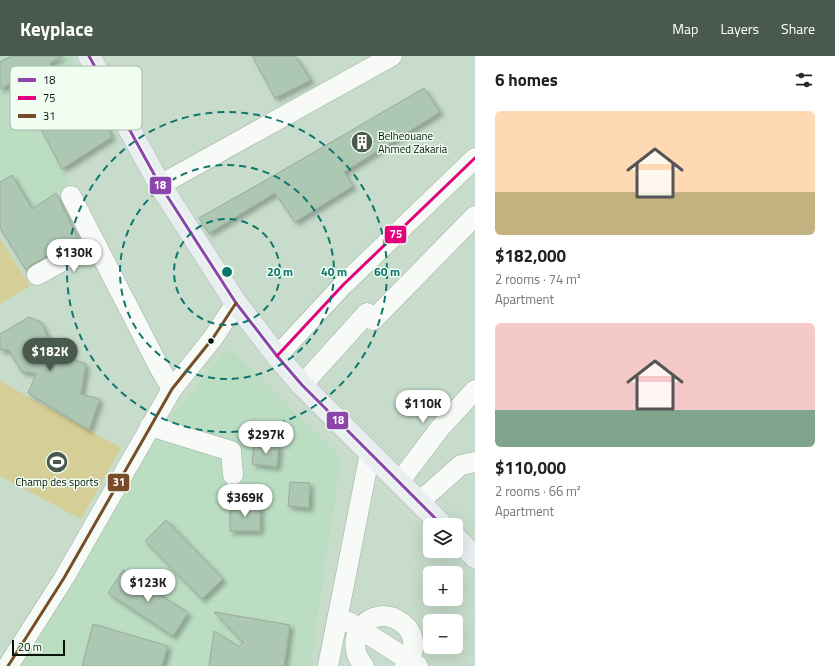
<!DOCTYPE html>
<meta charset="utf-8">
<style>
body{margin:0;font-family:"Titillium Web",sans-serif;background:#f2f2f2;color:#222;height:100vh;display:flex;flex-direction:column;font-size:15px;white-space:nowrap}
*{box-sizing:border-box;margin:0}
p{font-size:13px;color:#767676}
.icon{flex:none;width:22px;height:22px;fill:none;stroke:currentColor;stroke-width:2;stroke-linecap:round;stroke-linejoin:round}
.map{position:relative;flex:1;overflow:hidden}
.drawer{display:flex;flex-direction:column;background:#fff;width:360px}
.drawer>*{flex:none}
.fabs{position:absolute;left:423px;top:462px;display:grid;gap:8px}
.fabs a{display:grid;place-items:center;width:40px;height:40px;border-radius:6px;background:#fff;box-shadow:0 4px 16px #0002;font-size:20px}
.scale{position:absolute;left:12px;bottom:10px;width:53px;box-sizing:border-box;padding-left:4px;border:2px solid #061309;border-top:0;font-size:11px;line-height:14px;white-space:nowrap;color:#061309;-webkit-text-stroke:3px #f0fef2;paint-order:stroke}
.price{position:absolute;translate:-50% -34px;padding:0 9px;border-radius:14px;background:#fff;color:#222;font-size:13px;line-height:26px;filter:drop-shadow(0 1px 2px #0008)}
.price::after{content:'';position:absolute;left:50%;top:24px;width:12px;height:9px;margin-left:-6px;background:inherit;clip-path:polygon(0 0,100% 0,50% 100%)}
.price.current{background:#4a594d;color:#fff}
ul{padding:0;list-style:none}
li{display:grid;align-content:center;gap:8px;height:212px;padding:0 20px}
li span{display:grid;place-items:center;height:124px;border-radius:6px;color:#555}
li>.icon{margin-inline-start:auto}
span .icon{width:72px;height:72px;fill:#fffc;stroke-width:1}
li b{font-size:17px}
h2{display:flex;justify-content:space-between;align-items:center;height:48px;padding:0 20px;font-size:17px}
header{display:flex;align-items:center;gap:24px;box-sizing:border-box;height:56px;padding:0 20px;background:#4a594d;color:#fff}
header strong{font-size:19px}
nav{display:flex;gap:22px;margin-inline-start:auto;font-size:14px}
main{display:flex;flex:1;min-height:0}
.map>svg:first-child{display:block}
.built{fill:#bbddc2}
.garden{fill:#d5ce96}
.building{fill:#acc7b2;stroke:#9aaa9d;filter:url(#shadow)}
.lines{fill:none;stroke-linecap:round;stroke-linejoin:round}
.minor-casing{stroke:#9eaea2;stroke-width:21}
.major-casing{stroke:#b0bab2;stroke-width:23}
.minor{stroke:#f7faf7;stroke-width:20}
.major{stroke:#e9eef0;stroke-width:22}
.bus-1-casing{stroke:#f0fef2;stroke-width:6}
.bus-2-casing{stroke:#f0fef2;stroke-width:6}
.bus-3-casing{stroke:#f0fef2;stroke-width:6}
.bus-1{stroke:#8e44ad;stroke-width:3}
.bus-2{stroke:#e5007d;stroke-width:3}
.bus-3{stroke:#7a4b2a;stroke-width:3}
.ring{fill:none;stroke:#0f766e;stroke-width:2;stroke-dasharray:7 5}
.bus-dot{fill:#061309;stroke:#f0fef2;stroke-width:1.5}
.labels{text-anchor:middle;dominant-baseline:central;stroke-width:3;stroke-linejoin:round;paint-order:stroke}
.poi-label{font-size:11px;fill:#061309;stroke:#f0fef2;text-anchor:start}
.key{fill:#f0fef2;stroke:#aab8ac;stroke-width:1}
.key-label{font-size:11px;fill:#061309}
.centre{fill:#0f766e;stroke:#f0fef2;stroke-width:2}
.ring-label{font-size:12px;text-anchor:middle;font-weight:bold;fill:#0f766e;stroke:#f0fef2;stroke-width:3;stroke-linejoin:round;paint-order:stroke}
.line-badge{stroke:#f0fef2;stroke-width:1.5}
.badge-label{font-size:11px;text-anchor:middle;font-weight:bold;fill:#fff}
</style>
<header>
<strong>Keyplace</strong>
<nav><a>Map</a><a>Layers</a><a>Share</a></nav>
</header>
<main>
<div class="map">
<svg width="475" height="610" viewBox="0 0 475 610">
<defs>
<filter id="shadow"><feDropShadow dx="3.5" dy="3.5" stdDeviation="2" flood-color="#0004"/></filter>
</defs>
<rect width="100%" height="100%" fill="#c7dccb"/>
<g class="built">
<polygon points="0,0 72,0 82,21 35,61 70,128 0,174"/>
<polygon points="231,293 341,402 310,610 13,610 155,381 224,297"/>
</g>
<g class="garden">
<polygon points="0,182 30,230 0,248"/>
<polygon points="0,325 121,392 81,463 0,420"/>
</g>
<g class="building">
<polygon points="12,0 63,0 50,7 56,20 39,27 34,15 0,33 0,6"/>
<polygon points="252,0 295,0 311,24 275,42"/>
<polygon points="83,20 112,81 62,113 35,61"/>
<polygon points="424,32 440,56 344,116 353,130 295,166 275,137 209,177 199,162 268,123"/>
<polygon points="12,119 32,153 56,137 78,183 31,209 26,214 0,172 0,126"/>
<polygon points="29,261 41,266 54,296 86,308 81,338 100,343 89,374 28,337 36,318 21,315 9,294 0,294 0,278"/>
<polygon points="254,387 279,390 277,411 252,408"/>
<polygon points="290,426 310,427 309,452 288,450"/>
<rect x="230" y="450" width="30" height="25"/>
<polygon points="166,464 223,523 202,543 145,485"/>
<polygon points="123,514 188,557 173,580 108,537"/>
<polygon points="214,556 290,569 284,610 209,610 214,575 239,591 243,586"/>
<polygon points="93,568 168,590 162,610 82,610"/>
</g>
<g class="lines">
<g class="minor-casing">
<g id="minor">
<polyline points="160,129 392,0"/>
<polyline points="71,140 159,311 172,333"/>
<polyline points="37,219 95,187"/>
<polyline points="277,300 343,229 475,102"/>
<polyline points="302,329 367,257 373,264 475,160"/>
<polyline points="150,370 231,395 233,419"/>
<polyline points="399,426 440,372 475,334"/>
<polyline points="419,446 461,409 475,406"/>
<polyline points="349,566 418,610"/>
<polyline points="8,610 64,522 172,333 213,282 236,247"/>
<polyline points="328,610 370,397"/>
<path d="M 364,610 C 339,582 373,544 402,567 C 408,571 412,578 413,585 C 414,594 411,603 405,610"/>
</g>
</g>
<g class="major-casing">
<g id="major">
<polyline points="89,0 160,129 236,247 277,300 302,329 442,469"/>
<polyline points="456,482 475,501"/>
</g>
</g>
<use href="#minor" class="minor"/>
<use href="#major" class="major"/>
<g class="bus-1-casing">
<polyline id="bus-1" points="89,0 160,129 236,247 277,300 302,329 442,469"/>
</g>
<g class="bus-2-casing">
<polyline id="bus-2" points="277,300 343,229 475,102"/>
</g>
<g class="bus-3-casing">
<polyline id="bus-3" points="8,610 64,522 172,333 213,282 236,247"/>
</g>
<use href="#bus-1" class="bus-1"/>
<use href="#bus-2" class="bus-2"/>
<use href="#bus-3" class="bus-3"/>
</g>
<g class="ring">
<circle cx="227" cy="216" r="53"/>
<circle cx="227" cy="216" r="107"/>
<circle cx="227" cy="216" r="160"/>
</g>
<defs>
<g id="building-disc" transform="scale(1.15)"><circle r="9.5" fill="#4a594d" stroke="#f0fef2"/><path d="M-4-6H4V6H1V3H-1V6H-4ZM-2.5-4.3h1.7v1.8h-1.7ZM.8-4.3h1.7v1.8H.8ZM-2.5-1h1.7V.8h-1.7ZM.8-1h1.7V.8H.8Z" fill="#fff"/></g>
<g id="stadium-disc" transform="scale(1.15)"><circle r="9.5" fill="#4a594d" stroke="#f0fef2"/><path d="M0-5a6.5 5 0 1 0 0 10a6.5 5 0 1 0 0-10ZM-3.5-1.8h7v3.6h-7Z" fill="#fff"/></g>
</defs>
<g fill-rule="evenodd">
<use href="#building-disc" x="362" y="86"/>
<use href="#stadium-disc" x="57" y="406"/>
</g>
<circle class="bus-dot" cx="211" cy="285" r="3.5"/>
<g class="labels">
<g class="poi-label">
<text x="378" y="80">Belheouane<tspan x="378" dy="13">Ahmed Zakaria</tspan></text>
<text x="57" y="426" text-anchor="middle">Champ des sports</text>
</g>
</g>
<rect x="10" y="10" width="132" height="64" rx="6" class="key"/>
<rect x="18" y="22" width="18" height="4" fill="#8e44ad"/>
<rect x="18" y="40" width="18" height="4" fill="#e5007d"/>
<rect x="18" y="58" width="18" height="4" fill="#7a4b2a"/>
<g class="key-label">
<text x="43" y="28">18</text>
<text x="43" y="46">75</text>
<text x="43" y="64">31</text>
</g>
<circle cx="227" cy="216" r="6" class="centre"/>
<g class="ring-label">
<text x="280" y="220">20 m</text>
<text x="334" y="220">40 m</text>
<text x="387" y="220">60 m</text>
</g>
<g class="line-badge">
<rect x="149" y="120" width="23" height="19" rx="4" fill="#8e44ad"/>
<rect x="384" y="169" width="23" height="19" rx="4" fill="#e5007d"/>
<rect x="326" y="355" width="23" height="19" rx="4" fill="#8e44ad"/>
<rect x="107" y="417" width="23" height="19" rx="4" fill="#7a4b2a"/>
</g>
<g class="badge-label">
<text x="160" y="133">18</text>
<text x="396" y="182">75</text>
<text x="338" y="368">18</text>
<text x="119" y="430">31</text>
</g>
</svg>
<div class="fabs">
<a><svg class="icon" aria-label="layers" viewBox="0 0 24 24"><path d="M12 4l9 5-9 5-9-5zM3 14l9 5 9-5"/></svg></a>
<a>+</a>
<a>−</a>
</div>
<div class="scale">20 m</div>
<b class="price" style="left:74px;top:217px">$130K</b>
<b class="price current" style="left:50px;top:316px">$182K</b>
<b class="price" style="left:423px;top:368px">$110K</b>
<b class="price" style="left:266px;top:399px">$297K</b>
<b class="price" style="left:245px;top:462px">$369K</b>
<b class="price" style="left:148px;top:547px">$123K</b>
</div>
<section class="drawer">
<h2>6 homes<svg class="icon" aria-label="filters" viewBox="0 0 24 24"><path d="M4 7h16M4 17h16"/><circle cx="9" cy="7" r="2"/><circle cx="15" cy="17" r="2"/></svg></h2>
<ul>
<li><span style="background:linear-gradient(#ffd9b3 65%,#c2b280 0)"><svg class="icon" aria-label="home" viewBox="0 0 24 24"><path d="M3 11l9-7 9 7M6 9v11h12V9"/></svg></span><div><b>$182,000</b><p>2 rooms · 74 m²</p><p>Apartment</p></div></li>
<li><span style="background:linear-gradient(#f6c9c9 70%,#7fa58c 0)"><svg class="icon" aria-label="home" viewBox="0 0 24 24"><path d="M3 11l9-7 9 7M6 9v11h12V9"/></svg></span><div><b>$110,000</b><p>2 rooms · 66 m²</p><p>Apartment</p></div></li>
</ul>
</section>
</main>
